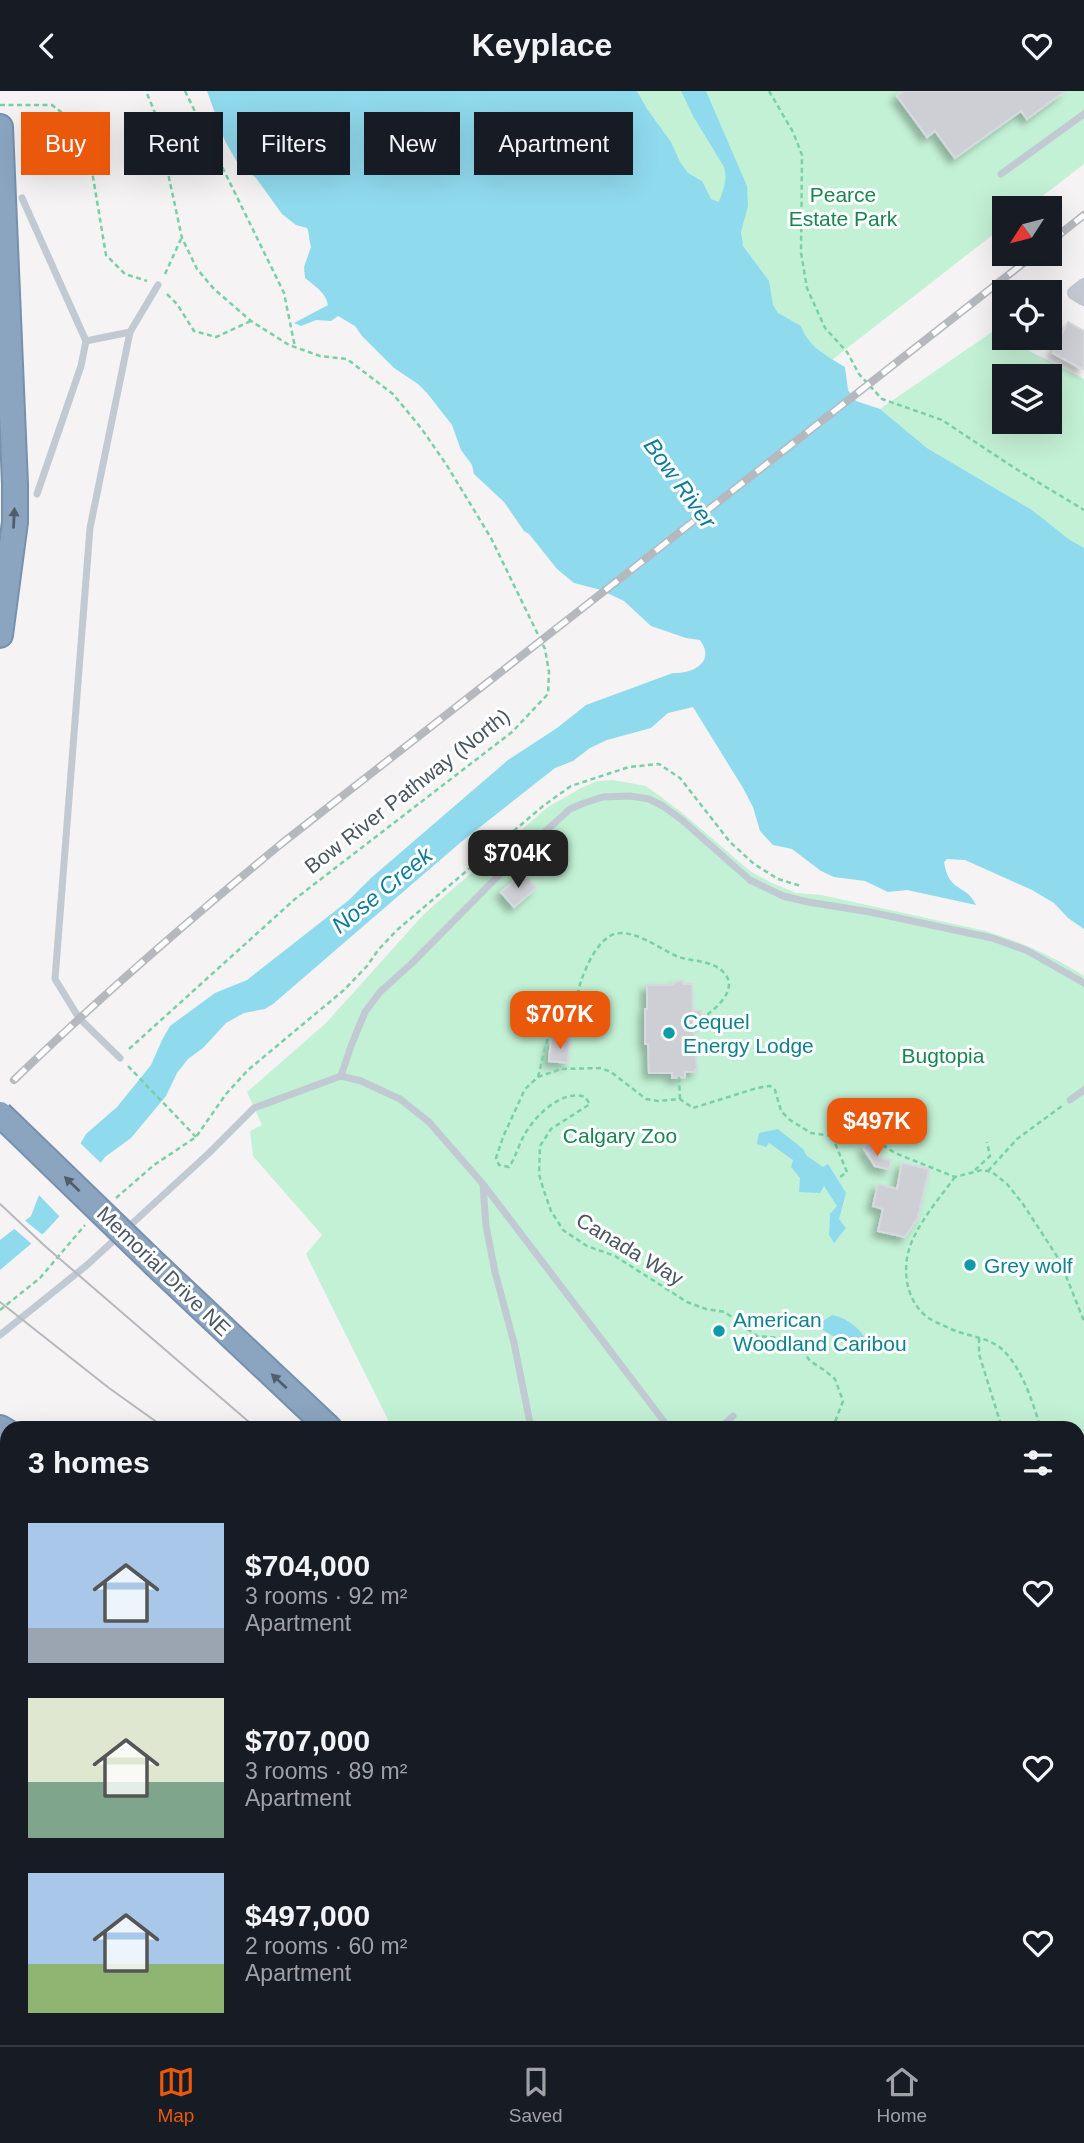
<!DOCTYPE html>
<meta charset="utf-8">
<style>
body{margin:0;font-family:Helvetica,sans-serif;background:#20242c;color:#f1f3f6;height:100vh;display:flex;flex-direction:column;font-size:26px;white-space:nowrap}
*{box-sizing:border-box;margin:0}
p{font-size:23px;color:#9ea1a6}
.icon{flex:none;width:38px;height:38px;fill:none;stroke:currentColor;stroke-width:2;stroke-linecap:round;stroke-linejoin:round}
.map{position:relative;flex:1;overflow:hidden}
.sheet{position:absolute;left:0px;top:1330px;width:1085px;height:625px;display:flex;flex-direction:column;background:#171b24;border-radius:21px 21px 0 0;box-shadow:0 7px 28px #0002}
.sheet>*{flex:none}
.banner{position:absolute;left:21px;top:21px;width:700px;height:63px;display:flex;gap:14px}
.needle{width:46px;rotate:234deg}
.fabs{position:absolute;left:992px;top:105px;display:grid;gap:14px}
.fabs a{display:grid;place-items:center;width:70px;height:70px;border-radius:0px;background:#171b24;box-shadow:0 7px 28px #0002;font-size:35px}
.price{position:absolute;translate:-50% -60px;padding:0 16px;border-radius:14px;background:#ea580c;color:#fff;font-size:23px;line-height:46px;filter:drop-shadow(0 2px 4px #0008)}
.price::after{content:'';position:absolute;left:50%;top:42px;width:21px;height:16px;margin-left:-10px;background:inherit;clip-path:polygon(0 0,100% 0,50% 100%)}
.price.on{background:#222;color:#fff}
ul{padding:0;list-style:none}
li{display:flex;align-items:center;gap:21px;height:175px;padding:0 28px}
li span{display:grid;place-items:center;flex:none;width:196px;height:140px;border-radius:0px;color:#555}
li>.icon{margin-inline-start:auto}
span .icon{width:84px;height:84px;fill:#fffc;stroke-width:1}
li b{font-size:30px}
h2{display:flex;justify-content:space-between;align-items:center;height:84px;padding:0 28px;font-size:30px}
.pill{padding:0 24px;border-radius:0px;background:#171b24;box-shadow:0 7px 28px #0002;font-size:24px;line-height:63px}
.pill.on{background:#ea580c;color:#fff}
header{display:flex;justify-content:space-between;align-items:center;height:91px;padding:0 28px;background:#171b24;font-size:32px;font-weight:700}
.tabs{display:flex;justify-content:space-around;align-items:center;height:98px;border-top:2px solid #363941;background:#171b24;font-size:19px;color:#9ea1a6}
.tabs a{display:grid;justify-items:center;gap:4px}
.tabs .on{color:#ea580c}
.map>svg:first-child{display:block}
.green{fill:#c3f1d5;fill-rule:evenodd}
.water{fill:#90daee}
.pier{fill:#f5f3f3}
.building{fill:#cdcfd5;stroke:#d7d9de;stroke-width:2;filter:url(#shadow)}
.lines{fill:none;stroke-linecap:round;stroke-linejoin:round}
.highway-casing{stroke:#7690ad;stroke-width:28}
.path{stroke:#7ad0a6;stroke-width:2.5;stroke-dasharray:5 3.5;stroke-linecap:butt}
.lane{stroke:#c1cad2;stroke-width:7}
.street{stroke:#c1cad2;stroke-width:14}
.highway{stroke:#8ba5c1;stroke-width:24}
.tram{stroke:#b5b8bd;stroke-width:2}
.rail-casing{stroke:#b5b8bd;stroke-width:8}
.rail{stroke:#fff;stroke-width:5;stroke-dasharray:16;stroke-linecap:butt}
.highway-bridge-casing{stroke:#7690ad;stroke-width:28;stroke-linecap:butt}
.highway-bridge{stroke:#8ba5c1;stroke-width:24}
.oneway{fill:#505e6b}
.culture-dot{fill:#0f9aa8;stroke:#fff;stroke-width:2.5}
.labels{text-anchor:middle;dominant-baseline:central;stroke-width:6;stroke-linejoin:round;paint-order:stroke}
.park-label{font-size:21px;fill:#17864f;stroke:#fff}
.street-label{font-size:21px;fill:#4a5661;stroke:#fff}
.culture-label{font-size:21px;fill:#0d838f;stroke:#fff;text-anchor:start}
.water-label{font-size:23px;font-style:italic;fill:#0c7c9b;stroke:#fff}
</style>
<header><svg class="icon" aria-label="back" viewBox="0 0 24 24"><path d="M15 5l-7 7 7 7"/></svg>Keyplace<svg class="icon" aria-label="heart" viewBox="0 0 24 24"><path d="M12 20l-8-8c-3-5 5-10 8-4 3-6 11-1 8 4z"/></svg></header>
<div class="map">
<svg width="1084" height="1954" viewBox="0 0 1084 1954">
<defs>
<filter id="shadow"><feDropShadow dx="-5.5" dy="5.5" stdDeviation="3.5" flood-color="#0004"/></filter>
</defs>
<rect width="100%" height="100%" fill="#f5f3f3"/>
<g class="green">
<polygon points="619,0 1084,0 1084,73 1027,117 1004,117 1004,135 819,279"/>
<path d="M 992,241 L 1084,288 L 1084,457 L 1070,449 L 1032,419 L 927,357 L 880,318 ZM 1004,285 L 1050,285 L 1050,331 L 1004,331 Z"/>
<path d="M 613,689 L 646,695 L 680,720 L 750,780 L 772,792 L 796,802 L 821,804 L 986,840 C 1021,851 1053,865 1084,885 L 1084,1954 L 924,1954 L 920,1948 L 1078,1948 L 1078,1337 L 392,1337 L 306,1163 L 322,1144 L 253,1065 L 250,1040 L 262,1034 L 247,1001 L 326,932 L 425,822 L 548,716 L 581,697 L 597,690 Z"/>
<polygon points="7,1934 7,1948 34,1948 28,1954 0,1954 0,1941"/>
<polygon points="301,1948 428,1948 412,1954 289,1954"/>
</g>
<g class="water">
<path d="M 207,0 L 637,0 L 647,18 L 671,51 L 680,71 L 688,82 L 702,90 L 711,108 L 719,111 C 723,100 728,88 724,76 L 693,25 L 681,0 L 706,0 L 747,95 L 748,115 L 741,141 L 743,155 L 769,190 L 773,214 L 778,222 L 801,235 C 809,257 826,264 845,276 L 848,299 L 856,310 L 880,318 L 927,357 L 1032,419 L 1070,449 L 1084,457 L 1084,838 L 1068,827 L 1054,812 L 1032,799 L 965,769 L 947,768 L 944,771 C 949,803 966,792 976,814 L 907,799 L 888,801 L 865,790 L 834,786 L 821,780 L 792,758 L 773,754 L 760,740 L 753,716 L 743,697 L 693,616 L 668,622 L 651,637 L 607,649 L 590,657 L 573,670 L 555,677 L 461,751 L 273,913 L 265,918 L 244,922 L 226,932 L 203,957 L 188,968 L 177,982 L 166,1005 L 131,1047 L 105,1066 L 69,1115 L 45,1141 L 0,1179 L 0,1149 L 31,1125 L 43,1094 L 79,1055 L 86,1043 L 117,1016 L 151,974 L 162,949 L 170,935 L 215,902 L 247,889 L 349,809 L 371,787 L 508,669 L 557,637 L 586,614 L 673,582 C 693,583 716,571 700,549 L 686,547 L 651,535 L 624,510 L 601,499 L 574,492 L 557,478 L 529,443 L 524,440 L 504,411 L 474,383 L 472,374 L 461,359 L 452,334 L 427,302 L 418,293 L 394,277 L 362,245 L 355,235 L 338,225 L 331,230 L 316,229 L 301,235 L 294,232 L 328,214 C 326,202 315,195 305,187 L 304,176 L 311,156 C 309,150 309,140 307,137 L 296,134 L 282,123 L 256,87 L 237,71 L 225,50 Z"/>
<polygon points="778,1038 803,1058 807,1065 823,1076 828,1073 846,1102 839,1128 846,1137 834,1152 829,1144 830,1123 837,1115 824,1095 820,1102 799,1101 800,1087 791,1076 793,1069 769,1052 766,1056 757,1053 759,1042"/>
<path d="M 832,1224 C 848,1227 859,1237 868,1251 L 862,1262 L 821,1238 L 823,1230 Z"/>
</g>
<g class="pier">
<polygon points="78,1050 103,1074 62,1128 36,1101 48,1078"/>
<polygon points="22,1127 45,1146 34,1155 11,1135"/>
</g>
<g class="building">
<polygon points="904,0 1065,0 1027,28 1021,20 955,67 935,40 927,46 897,5"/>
<polygon points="1068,231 1084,240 1084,279 1053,262"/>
<polygon points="523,782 536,797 514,816 501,801"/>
<polygon points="678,890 683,890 683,893 692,893 693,919 701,920 701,932 693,932 697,979 695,979 695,981 685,981 685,986 672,987 672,982 649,982 648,953 645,953 645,918 647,918 647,894 671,894"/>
<polygon points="551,947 570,949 568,972 549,970"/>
<polygon points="870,1052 880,1067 891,1069 889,1078 875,1075 863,1056"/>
<polygon points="902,1072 929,1078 918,1126 905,1146 878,1140 883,1118 873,1115 878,1093 897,1098"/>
<polygon points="1078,1803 1084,1811 1084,1858 1079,1862 1078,1868"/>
<polygon points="811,1948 834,1948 838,1954 816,1954"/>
</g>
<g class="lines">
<g class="highway-casing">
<g id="highway">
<polyline points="0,36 15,393 15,431 0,544"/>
<polyline points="156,1174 329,1337"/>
<polyline points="0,1337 7,1341"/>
<polyline points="765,1948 770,1954"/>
<polyline points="884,1948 889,1954"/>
</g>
</g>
<g class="path">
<polyline points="185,0 284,202 295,256"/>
<polyline points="769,0 793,41 802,64 801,162 807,197 825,237 847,261 859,283 882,308 942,329 1013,376 1084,419"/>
<polyline points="0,14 52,14 70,28 92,80 106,164 125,183 147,190"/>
<polyline points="165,183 181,148"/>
<polyline points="167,203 177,213 194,240 216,246 251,230"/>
<polyline points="129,958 295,808 512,641 548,603 549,581 545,558 491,447 446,373 421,337 393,303 347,268 320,265 289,254 251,230 214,198 197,178 182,147 155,22 146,0"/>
<polyline points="128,975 196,1046"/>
<path d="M 538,986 C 542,971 545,954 551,939 C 555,929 565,924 572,915 C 577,908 578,899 581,890 C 586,876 596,853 610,845 C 622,838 638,845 650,851 C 658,855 666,860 674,864 C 687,870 703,869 715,875 C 746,892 718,917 701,928"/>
<polyline points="679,986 680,1008"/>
<polyline points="832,1045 847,1081 840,1086"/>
<polyline points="975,1079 990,1065 987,1051"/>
<polyline points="988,1080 1017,1048 1062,1015"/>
<path d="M 955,1086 C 941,1105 923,1126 913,1148 C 901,1173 904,1208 927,1226 C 934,1231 943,1234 951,1238 C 969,1246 990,1246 1004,1260 C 1024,1281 1032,1311 1041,1337"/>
<polyline points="116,1107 154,1074 196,1046 226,1003 248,979 344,899 367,875 379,858 397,839 543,715 571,695 629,676 659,673 680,687 730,751 754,773 778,788 801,795"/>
<polyline points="0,1219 40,1187 85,1134"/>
<polyline points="979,1247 979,1263 1002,1337"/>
<path d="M 840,1337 L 835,1331 L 843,1310 L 835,1288 L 824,1279 L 810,1270 L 805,1263 L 780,1247 L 757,1245 L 725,1221 L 706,1218 L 687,1211 L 615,1165 L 587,1155 L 563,1139 L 551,1120 L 543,1097 L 539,1083 L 540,1055 L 551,1038 L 590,1013 L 585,1006 C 563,998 537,1023 526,1041 C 519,1052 516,1066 509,1076 L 499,1074 L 496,1067 L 503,1046 L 525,998 L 538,986 L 561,978 L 601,977 L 611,981 L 646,1008 L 658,1010 L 680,1008 L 693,1017 L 757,997 L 770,995 L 775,999 L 781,1020 L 790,1029 L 811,1042 L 832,1045 L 855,1041 L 866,1043 L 895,1062 L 955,1086 L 982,1079 L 992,1081 L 1007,1093 L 1023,1113 L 1060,1170 L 1084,1230"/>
<polyline points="1078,1454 1084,1461"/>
<polyline points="0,1484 7,1487"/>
<polyline points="0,1538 7,1541"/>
<polyline points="1078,1630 1084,1627"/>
<polyline points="0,1673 7,1659"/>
<polyline points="1078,1676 1084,1664"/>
<polyline points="1078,1693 1084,1709"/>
<polyline points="1078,1752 1084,1750"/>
<polyline points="0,1828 7,1831"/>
<polyline points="3,1858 7,1859"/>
<polyline points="1078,1884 1084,1880"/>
<polyline points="0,1938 7,1931"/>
<polyline points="213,1948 217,1954"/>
<polyline points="534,1948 543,1954"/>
<polyline points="73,1953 74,1954"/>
<polyline points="283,1954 295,1948"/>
<polyline points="422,1954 421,1952 435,1948"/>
</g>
<g class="lane">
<polyline points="1001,83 1084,23"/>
<polyline points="22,107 86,250 130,241 158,194"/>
<polyline points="37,403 81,275 86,250"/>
<polyline points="120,967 79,927 55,888 90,437 130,241"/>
<polyline points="341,985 351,955 365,921 380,901 411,873 518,765 570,718 584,712 603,706 630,705 649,708 663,715 682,729 750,789 783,805 808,811 870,821 992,847 1026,859 1084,892"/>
<polyline points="1070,1009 1084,999"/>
<polyline points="483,1094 486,1135 495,1181 514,1252 531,1337"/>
<polyline points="0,1244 87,1174 209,1062 254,1017 341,985 361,990 400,1008 429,1031 483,1093 669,1337"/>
<polyline points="720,1337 733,1325"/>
<polyline points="0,1521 7,1524"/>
<polyline points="968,1948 984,1954"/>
<polyline points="1037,1954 1045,1952 1048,1948"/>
</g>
<polyline class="street" points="1084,194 1074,202 1084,208"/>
<use href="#highway" class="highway"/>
<g class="tram">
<polyline points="0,1113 46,1156 256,1337"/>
<polyline points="0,1211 109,1297 165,1337"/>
<polyline points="805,1948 809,1954"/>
<polyline points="840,1948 844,1954"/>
</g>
<g class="rail-casing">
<g id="rail">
<polyline points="1050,151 1084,124"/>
<path d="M 14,989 C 100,906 189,829 281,753 L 1035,163"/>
</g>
</g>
<use href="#rail" class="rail"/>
<g class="highway-bridge-casing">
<polyline id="highway-bridge" points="0,1023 156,1174"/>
</g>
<use href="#highway-bridge" class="highway-bridge"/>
</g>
<defs><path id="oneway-solid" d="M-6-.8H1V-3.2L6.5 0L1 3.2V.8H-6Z" transform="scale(1.75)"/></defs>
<g class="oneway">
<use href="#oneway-solid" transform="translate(14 427) rotate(-87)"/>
<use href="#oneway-solid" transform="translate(72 1093) rotate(-136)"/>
<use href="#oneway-solid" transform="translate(279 1290) rotate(-137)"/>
</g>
<g class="culture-dot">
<circle cx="669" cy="942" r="7"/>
<circle cx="970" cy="1174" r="7"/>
<circle cx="719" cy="1240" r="7"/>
</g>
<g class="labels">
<g class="park-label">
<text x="843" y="103">Pearce<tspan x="843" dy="24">Estate Park</tspan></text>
<text x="943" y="964">Bugtopia</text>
<text x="620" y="1044">Calgary Zoo</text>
</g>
<g class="street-label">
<text transform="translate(407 700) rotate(-38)">Bow River Pathway (North)</text>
<text transform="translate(630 1158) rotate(31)">Canada Way</text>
<text transform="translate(164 1180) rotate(44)">Memorial Drive NE</text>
</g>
<g class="culture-label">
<text x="683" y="930">Cequel<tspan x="683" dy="24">Energy Lodge</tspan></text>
<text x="984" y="1174">Grey wolf</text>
<text x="733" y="1228">American<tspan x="733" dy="24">Woodland Caribou</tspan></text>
</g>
<g class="water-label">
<text transform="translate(680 392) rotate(54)">Bow River</text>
<text transform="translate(382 799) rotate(-39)">Nose Creek</text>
</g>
</g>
</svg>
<div class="fabs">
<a><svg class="needle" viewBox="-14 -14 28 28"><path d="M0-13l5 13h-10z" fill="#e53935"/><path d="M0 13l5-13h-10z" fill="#9ea1a6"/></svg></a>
<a><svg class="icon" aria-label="locate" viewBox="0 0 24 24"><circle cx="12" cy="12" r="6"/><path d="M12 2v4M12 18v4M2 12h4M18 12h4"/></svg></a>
<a><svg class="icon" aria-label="layers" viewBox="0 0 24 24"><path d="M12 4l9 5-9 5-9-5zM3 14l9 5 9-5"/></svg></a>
</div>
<b class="price on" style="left:518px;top:799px">$704K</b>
<b class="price" style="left:560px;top:960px">$707K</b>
<b class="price" style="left:877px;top:1067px">$497K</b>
<div class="banner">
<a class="pill on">Buy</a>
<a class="pill">Rent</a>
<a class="pill">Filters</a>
<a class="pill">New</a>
<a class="pill">Apartment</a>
</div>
<section class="sheet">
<h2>3 homes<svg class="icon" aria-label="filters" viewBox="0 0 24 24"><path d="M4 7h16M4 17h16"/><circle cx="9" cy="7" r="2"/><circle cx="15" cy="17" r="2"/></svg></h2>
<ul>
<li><span style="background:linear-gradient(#a9c7e8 75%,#9aa5b1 0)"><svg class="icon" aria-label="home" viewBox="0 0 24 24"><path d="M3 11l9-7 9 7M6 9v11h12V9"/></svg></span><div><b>$704,000</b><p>3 rooms · 92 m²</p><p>Apartment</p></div><svg class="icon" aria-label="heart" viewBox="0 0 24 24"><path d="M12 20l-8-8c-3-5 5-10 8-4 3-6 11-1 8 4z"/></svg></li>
<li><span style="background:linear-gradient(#dfe7d0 60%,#7fa58c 0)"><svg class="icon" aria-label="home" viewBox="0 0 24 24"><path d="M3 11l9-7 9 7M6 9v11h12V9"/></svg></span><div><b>$707,000</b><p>3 rooms · 89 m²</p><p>Apartment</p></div><svg class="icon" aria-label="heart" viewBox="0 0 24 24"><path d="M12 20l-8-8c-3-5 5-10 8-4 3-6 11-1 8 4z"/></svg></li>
<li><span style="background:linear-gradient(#a9c7e8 65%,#8fb573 0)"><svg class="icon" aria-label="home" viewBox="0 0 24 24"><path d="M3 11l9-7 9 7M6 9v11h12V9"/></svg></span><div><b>$497,000</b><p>2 rooms · 60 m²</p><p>Apartment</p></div><svg class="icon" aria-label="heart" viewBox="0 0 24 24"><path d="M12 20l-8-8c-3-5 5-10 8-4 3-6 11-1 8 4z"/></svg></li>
</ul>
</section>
</div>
<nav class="tabs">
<a class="on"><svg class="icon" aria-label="map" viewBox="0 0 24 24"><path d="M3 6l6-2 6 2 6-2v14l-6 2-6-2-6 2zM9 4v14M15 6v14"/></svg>Map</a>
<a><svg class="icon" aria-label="saved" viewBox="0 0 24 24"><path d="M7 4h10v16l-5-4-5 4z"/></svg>Saved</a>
<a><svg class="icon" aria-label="home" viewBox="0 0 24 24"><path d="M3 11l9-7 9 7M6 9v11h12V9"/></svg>Home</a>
</nav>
